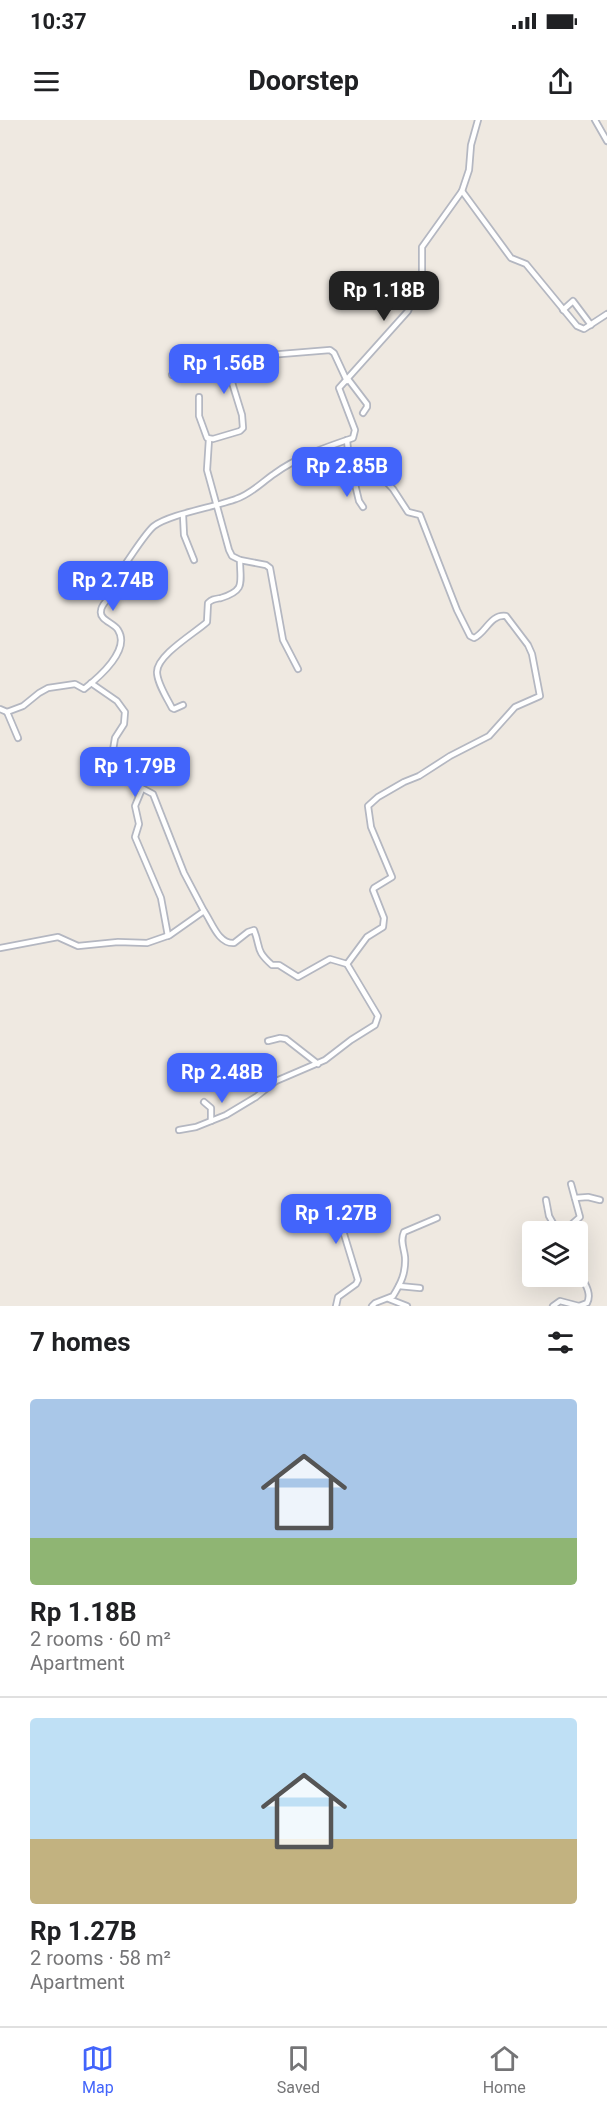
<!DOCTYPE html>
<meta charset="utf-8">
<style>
body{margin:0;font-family:Roboto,sans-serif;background:#f2f2f2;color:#202124;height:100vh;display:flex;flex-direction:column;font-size:22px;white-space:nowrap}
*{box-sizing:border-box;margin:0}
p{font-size:20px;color:#757577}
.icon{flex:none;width:33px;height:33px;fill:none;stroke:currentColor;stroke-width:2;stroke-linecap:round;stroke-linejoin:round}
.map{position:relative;height:1186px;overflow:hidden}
.details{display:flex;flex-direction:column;background:#fff;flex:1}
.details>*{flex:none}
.fabs{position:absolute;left:522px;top:1101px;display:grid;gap:12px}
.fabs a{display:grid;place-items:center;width:66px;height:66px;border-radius:6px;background:#fff;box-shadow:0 6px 24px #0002;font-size:30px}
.price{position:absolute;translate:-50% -51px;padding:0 14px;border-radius:12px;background:#4264fb;color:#fff;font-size:20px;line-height:39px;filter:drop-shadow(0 2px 3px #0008)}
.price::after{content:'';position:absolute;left:50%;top:36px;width:18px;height:14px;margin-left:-9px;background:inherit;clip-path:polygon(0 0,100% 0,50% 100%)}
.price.current{background:#222;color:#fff}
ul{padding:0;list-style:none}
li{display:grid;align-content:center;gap:12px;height:318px;padding:0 30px}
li+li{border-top:2px solid #e0e0e0}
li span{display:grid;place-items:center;height:186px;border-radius:6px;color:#555}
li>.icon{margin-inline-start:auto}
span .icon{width:108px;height:108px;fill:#fffc;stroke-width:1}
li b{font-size:26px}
h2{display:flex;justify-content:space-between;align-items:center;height:72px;padding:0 30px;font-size:26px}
.status{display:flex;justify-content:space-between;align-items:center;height:42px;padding:0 30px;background:#fff;direction:ltr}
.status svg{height:16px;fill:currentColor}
header{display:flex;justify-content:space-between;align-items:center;height:78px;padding:0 30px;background:#fff;font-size:27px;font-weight:700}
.menu{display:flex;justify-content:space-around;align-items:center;height:84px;border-top:2px solid #e0e0e0;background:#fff;font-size:16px;color:#757577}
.menu a{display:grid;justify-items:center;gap:3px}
.menu .current{color:#4264fb}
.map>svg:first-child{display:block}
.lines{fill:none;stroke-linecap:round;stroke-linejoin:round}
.street-casing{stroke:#b4b7c1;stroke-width:8}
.street{stroke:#fff;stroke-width:4.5}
</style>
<div class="status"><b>10:37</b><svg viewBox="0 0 49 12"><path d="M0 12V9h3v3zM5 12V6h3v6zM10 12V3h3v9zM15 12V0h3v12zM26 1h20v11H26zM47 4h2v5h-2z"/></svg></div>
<header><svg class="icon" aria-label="menu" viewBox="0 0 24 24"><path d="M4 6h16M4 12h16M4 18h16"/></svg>Doorstep<svg class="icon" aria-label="share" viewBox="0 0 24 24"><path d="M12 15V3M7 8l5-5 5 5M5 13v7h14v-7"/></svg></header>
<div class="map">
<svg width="607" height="1186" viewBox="0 0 607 1186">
<rect width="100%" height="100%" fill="#efe9e1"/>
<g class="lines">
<g class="street-casing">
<g id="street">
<polyline points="595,0 607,21"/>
<polyline points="462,71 511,138 526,144 577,206 584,209 607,194"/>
<polyline points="563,190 573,181 591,205"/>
<polyline points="172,255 201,247 269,235 330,230 334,233 347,261"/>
<polyline points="348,259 367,284 367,287 363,293"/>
<polyline points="199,277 199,296 207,318 213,319 240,311 243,308 242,295 226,243"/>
<polyline points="353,356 359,381 363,387"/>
<polyline points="183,395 184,415 194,440"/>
<polyline points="240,440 266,445 270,448 283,520 298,549"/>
<polyline points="91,563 117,581 125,592 124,604 115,618 113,630 128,656 136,665 153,674 184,753 204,791"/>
<path d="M 183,585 L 174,589 L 172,588 C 167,578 157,563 157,552 C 157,535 195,513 207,502 L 208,483 C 212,479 215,479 221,478 C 246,470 240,463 240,440 L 232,436 L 229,430 L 207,350 L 209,319"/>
<path d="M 0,589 L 7,592 L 23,586 L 39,573 L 48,568 L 75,564 L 84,569 C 98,558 131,530 118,510 C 114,503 99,500 101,491 C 101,484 108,481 110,475 C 112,471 112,467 114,462 C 120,452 146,412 154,406 C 170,394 215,387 236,379 C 251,374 261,363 274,354 C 297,337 326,327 353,318 L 355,310 L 339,268 L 408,191 L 422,156 L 422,127 L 462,71 L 469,50 L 471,25 L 478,0"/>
<polyline points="7,592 18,618"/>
<polyline points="142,669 135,686 139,704 135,717 161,778 168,816"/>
<path d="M 0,828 L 58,817 L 78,826 L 118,822 L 147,823 L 170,815 L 204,791 C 212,802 218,824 234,823 L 248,812 L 254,810 C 261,828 255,830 272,845 L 279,845 L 298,857 L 330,839 L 347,844"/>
<polyline points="268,921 280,918 286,919 318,944"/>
<polyline points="204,982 211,988 211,1001"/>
<path d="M 179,1010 L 196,1007 L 226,995 L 256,977 L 276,961 L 325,940 L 351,920 L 375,905 L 378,896 L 347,844 L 367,817 L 383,807 L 384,798 L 373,770 L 374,768 L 392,757 L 371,707 L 368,686 L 378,677 L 404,662 L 419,656 L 450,636 L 489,616 L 515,587 L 540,576 L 532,534 L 528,525 L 506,496 C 490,494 486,513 474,518 L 470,516 L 457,490 L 420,395 L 408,392 L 393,369 L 378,353 L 353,356 L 350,350 L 347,320"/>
<polyline points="575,1078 588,1077 600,1080"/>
<polyline points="546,1080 549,1096 558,1112"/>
<polyline points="563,1112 580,1097 571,1064"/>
<path d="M 578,1150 C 582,1160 593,1172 587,1183 L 579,1186"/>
<polyline points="399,1166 420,1168"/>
<polyline points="389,1179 407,1186"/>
<polyline points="336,1186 338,1177 356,1164 358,1160 337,1091 342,1088 357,1087"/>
<path d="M 372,1186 L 375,1183 L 393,1176 C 401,1163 406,1153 405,1137 C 404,1128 400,1121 404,1112 L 437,1098"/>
<polyline points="553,1186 560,1181 579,1186"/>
</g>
</g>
<use href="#street" class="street"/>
</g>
</svg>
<div class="fabs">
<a><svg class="icon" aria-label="layers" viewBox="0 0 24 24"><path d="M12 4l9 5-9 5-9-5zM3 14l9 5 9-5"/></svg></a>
</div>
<b class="price current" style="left:384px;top:202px">Rp 1.18B</b>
<b class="price" style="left:224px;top:275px">Rp 1.56B</b>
<b class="price" style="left:347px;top:378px">Rp 2.85B</b>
<b class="price" style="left:113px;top:492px">Rp 2.74B</b>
<b class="price" style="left:135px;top:678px">Rp 1.79B</b>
<b class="price" style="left:222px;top:984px">Rp 2.48B</b>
<b class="price" style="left:336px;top:1125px">Rp 1.27B</b>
</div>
<section class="details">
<h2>7 homes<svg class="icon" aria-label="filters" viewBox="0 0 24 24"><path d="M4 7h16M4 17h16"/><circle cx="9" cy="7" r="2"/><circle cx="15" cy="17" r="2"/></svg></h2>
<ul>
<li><span style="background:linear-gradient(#a9c7e8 75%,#8fb573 0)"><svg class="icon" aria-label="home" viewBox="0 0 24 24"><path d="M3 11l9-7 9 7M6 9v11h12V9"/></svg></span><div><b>Rp 1.18B</b><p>2 rooms · 60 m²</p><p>Apartment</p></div></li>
<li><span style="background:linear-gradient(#bfe0f5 65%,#c2b280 0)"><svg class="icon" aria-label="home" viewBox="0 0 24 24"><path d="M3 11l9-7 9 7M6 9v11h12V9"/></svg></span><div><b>Rp 1.27B</b><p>2 rooms · 58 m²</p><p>Apartment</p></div></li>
</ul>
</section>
<nav class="menu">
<a class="current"><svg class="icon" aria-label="map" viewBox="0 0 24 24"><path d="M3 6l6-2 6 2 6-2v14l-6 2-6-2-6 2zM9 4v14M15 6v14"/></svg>Map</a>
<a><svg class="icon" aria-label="saved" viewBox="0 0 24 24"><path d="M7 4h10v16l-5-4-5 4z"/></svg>Saved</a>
<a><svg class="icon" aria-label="home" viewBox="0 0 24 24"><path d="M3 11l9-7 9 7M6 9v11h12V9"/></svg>Home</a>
</nav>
